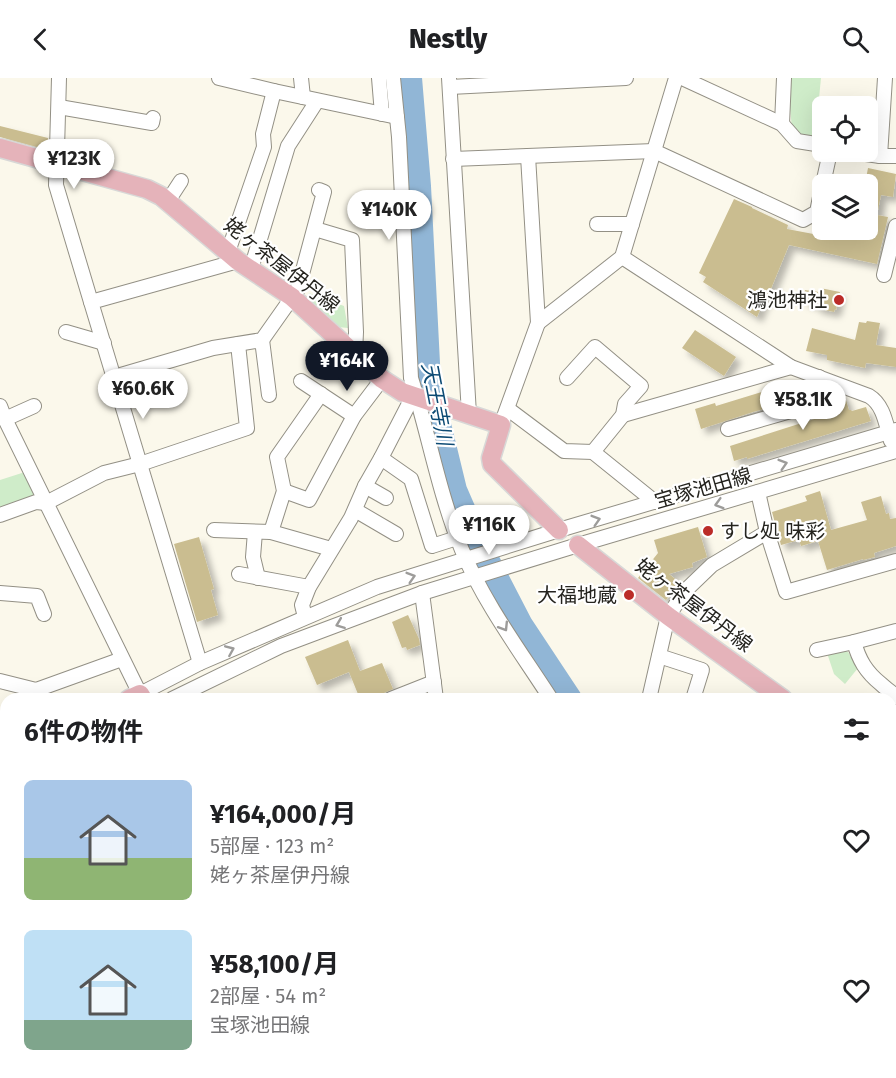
<!DOCTYPE html>
<html lang="ja">
<meta charset="utf-8">
<style>
body{margin:0;font-family:"Fira Sans","Noto Sans JP",sans-serif;background:#f6f6f6;color:#202124;height:100vh;display:flex;flex-direction:column;font-size:22px;white-space:nowrap}
*{box-sizing:border-box;margin:0}
p{font-size:20px;color:#757577}
.icon{flex:none;width:33px;height:33px;fill:none;stroke:currentColor;stroke-width:2;stroke-linecap:round;stroke-linejoin:round}
.map{position:relative;flex:1;overflow:hidden}
.drawer{position:absolute;left:0px;top:615px;width:897px;height:386px;display:flex;flex-direction:column;background:#fff;border-radius:18px 18px 0 0;box-shadow:0 6px 24px #0002}
.drawer>*{flex:none}
.controls{position:absolute;left:812px;top:18px;display:grid;gap:12px}
.controls a{display:grid;place-items:center;width:66px;height:66px;border-radius:9px;background:#fff;box-shadow:0 6px 24px #0002;font-size:30px}
.price{position:absolute;translate:-50% -51px;padding:0 14px;border-radius:21px;background:#fff;color:#222;font-size:20px;line-height:39px;filter:drop-shadow(0 2px 3px #0008)}
.price::after{content:'';position:absolute;left:50%;top:36px;width:18px;height:14px;margin-left:-9px;background:inherit;clip-path:polygon(0 0,100% 0,50% 100%)}
.price.selected{background:#111827;color:#fff}
ul{padding:0;list-style:none}
li{display:flex;align-items:center;gap:18px;height:150px;padding:0 24px}
li span{display:grid;place-items:center;flex:none;width:168px;height:120px;border-radius:9px;color:#555}
li>.icon{margin-inline-start:auto}
span .icon{width:72px;height:72px;fill:#fffc;stroke-width:1}
li b{font-size:26px}
h2{display:flex;justify-content:space-between;align-items:center;height:72px;padding:0 24px;font-size:26px}
header{display:flex;justify-content:space-between;align-items:center;height:78px;padding:0 24px;background:#fff;font-size:27px;font-weight:800}
.map>svg:first-child{display:block}
.green{fill:#cfecc9}
.lines{fill:none;stroke-linecap:round;stroke-linejoin:round}
.stream{stroke:#91b6d6;stroke-width:4}
.river{stroke:#91b6d6;stroke-width:24}
.building{fill:#cabd90;filter:url(#shadow)}
.minor-casing{stroke:#939085;stroke-width:16}
.major-casing{stroke:#d8d8d7;stroke-width:21}
.minor{stroke:#fff;stroke-width:14}
.major{stroke:#e5b3ba;stroke-width:18}
.oneway{stroke:#9d9c9a}
.poi-dot{fill:#bb2c28;stroke:#fff;stroke-width:2}
.labels{text-anchor:middle;dominant-baseline:central;stroke-width:4.5;stroke-linejoin:round;paint-order:stroke}
.street-label{font-size:20px;fill:#25241f;stroke:#fff}
.poi-label{font-size:20px;fill:#25241f;stroke:#fff;text-anchor:end}
.water-label{font-size:21px;font-style:italic;fill:#0d4b74;stroke:#fff}
</style>
<header><svg class="icon" aria-label="back" viewBox="0 0 24 24"><path d="M15 5l-7 7 7 7"/></svg>Nestly<svg class="icon" aria-label="search" viewBox="0 0 24 24"><circle cx="10" cy="10" r="6"/><path d="M15 15l6 6"/></svg></header>
<div class="map">
<svg width="896" height="1000" viewBox="0 0 896 1000">
<defs>
<filter id="shadow"><feDropShadow dx="5.5" dy="5.5" stdDeviation="3" flood-color="#0004"/></filter>
</defs>
<rect width="100%" height="100%" fill="#fbf8eb"/>
<g class="green">
<polygon points="791,0 821,0 815,61 799,59 792,51 790,29"/>
<polygon points="309,215 344,228 348,250 338,249 306,223"/>
<polygon points="25,394 36,415 33,420 0,432 0,402"/>
<polygon points="843,572 848,574 858,590 845,606 834,596 827,575"/>
</g>
<g class="lines">
<polyline class="stream" points="120,994 123,1000"/>
<g class="river">
<polyline points="410,0 419,108 429,305 455,412 475,458 521,547 570,621"/>
<polyline points="752,994 753,1000"/>
</g>
</g>
<g class="building">
<polygon points="0,48 48,60 48,72 0,59"/>
<polygon points="868,90 896,96 893,119 881,117 877,137 888,139 877,186 789,167 768,218 766,218 757,239 703,204 706,199 699,195 734,121 752,129 752,130 788,147 787,151 824,158 825,152 867,160 867,106 865,106"/>
<polygon points="820,210 840,214 836,232 835,231 834,234 816,230 816,227 803,223 805,212 819,214"/>
<polygon points="867,243 880,245 876,267 896,270 896,289 866,285 865,290 827,282 827,277 806,273 812,250 855,262 859,244 866,245"/>
<polygon points="695,252 736,279 724,298 682,270"/>
<polygon points="794,304 795,307 804,304 809,318 753,334 701,351 695,331 715,325 716,328"/>
<polygon points="843,318 845,319 849,332 851,332 852,333 866,329 871,343 763,376 747,381 747,379 734,383 730,368 833,335 831,322"/>
<polygon points="820,413 831,452 867,442 861,424 881,418 886,436 889,435 890,441 896,440 896,468 874,475 875,479 863,482 863,481 827,492 818,463 801,468 799,462 781,467 772,434 807,423 805,418"/>
<polygon points="698,449 707,479 692,485 693,489 669,496 680,505 666,522 638,500 658,475 654,462"/>
<polygon points="199,459 214,511 211,512 218,537 197,544 174,466"/>
<polygon points="408,537 419,561 420,567 407,572 406,569 402,570 392,544"/>
<polygon points="348,562 360,593 382,585 393,611 370,621 360,621 349,594 317,607 305,579"/>
</g>
<g class="lines">
<g class="minor-casing">
<g id="minor">
<polyline points="59,0 56,107 91,224"/>
<polyline points="219,0 274,13 397,39"/>
<polyline points="301,0 303,19"/>
<polyline points="379,0 382,36"/>
<path d="M 393,0 L 399,59 L 411,300 C 429,357 439,416 462,472 C 484,525 520,573 551,621"/>
<polyline points="449,0 469,336"/>
<polyline points="682,0 782,46 797,63 822,67"/>
<polyline points="450,9 626,0"/>
<polyline points="59,29 152,45 153,40"/>
<polyline points="782,46 784,0"/>
<polyline points="852,74 880,78 896,78"/>
<polyline points="880,78 885,0"/>
<polyline points="453,81 654,73 803,142 817,134 822,109"/>
<polyline points="823,106 830,74"/>
<polyline points="168,123 181,103"/>
<polyline points="597,146 632,146"/>
<polyline points="315,151 352,162 356,254 355,276"/>
<polyline points="228,174 264,69 263,56 274,13"/>
<path d="M 622,179 L 791,289 L 869,318 C 884,327 886,347 891,363"/>
<polyline points="251,191 288,68 317,23"/>
<polyline points="884,197 896,148"/>
<polyline points="538,245 622,179 676,0"/>
<polyline points="66,254 104,265"/>
<polyline points="262,262 269,317"/>
<polyline points="114,299 213,270 262,262 298,211 324,114 319,112"/>
<polyline points="567,300 595,269 641,308 625,326 623,337 593,374"/>
<polyline points="301,303 354,338"/>
<polyline points="0,328 5,341 140,616 200,585 377,509 559,452 896,352"/>
<polyline points="508,331 564,373 593,374 655,424"/>
<polyline points="623,337 791,289"/>
<polyline points="5,341 34,328"/>
<polyline points="501,347 538,245 528,78"/>
<polyline points="728,351 822,324 817,306 819,299"/>
<polyline points="381,380 411,401 432,468 457,460"/>
<polyline points="365,408 386,420"/>
<polyline points="284,413 309,422 354,338 382,301"/>
<polyline points="758,414 767,454 786,514 896,483"/>
<polyline points="355,432 396,456"/>
<polyline points="0,437 36,424 46,425 104,395 140,386 247,350 238,266"/>
<polyline points="214,452 271,454 331,471"/>
<polyline points="255,454 253,479 258,500"/>
<polyline points="271,454 284,413 277,379 321,316"/>
<polyline points="239,496 309,509"/>
<polyline points="0,515 37,518 44,536"/>
<polyline points="422,515 436,621"/>
<polyline points="305,539 302,527 309,509 351,440 365,408 381,380 413,318"/>
<path d="M 854,564 C 859,582 866,594 881,606 C 886,611 892,614 896,619"/>
<polyline points="817,572 854,564 896,553"/>
<polyline points="659,578 702,592 693,621"/>
<polyline points="200,585 91,224 238,183"/>
<polyline points="0,603 36,612 122,581"/>
<polyline points="172,621 281,568 422,515 578,467 896,373"/>
<polyline points="391,621 434,604"/>
<polyline points="649,621 668,538 686,512 712,487 767,454"/>
<polyline points="598,994 599,997"/>
<polyline points="729,994 730,1000"/>
<polyline points="769,994 770,1000"/>
<polyline points="4,1000 14,994"/>
<polyline points="165,1000 176,995 189,1000"/>
<polyline points="385,1000 389,994"/>
<polyline points="672,1000 675,999 674,994"/>
</g>
</g>
<g class="major-casing">
<g id="major">
<polyline points="0,70 147,111 161,118 238,183 292,219 382,301 402,314 501,347 491,380 492,386 559,452"/>
<polyline points="578,467 668,538 783,621"/>
<polyline points="129,621 140,616 143,621"/>
<polyline points="891,691 896,694"/>
<polyline points="0,695 6,691"/>
<polyline points="0,718 6,714"/>
<polyline points="509,994 511,1000"/>
</g>
</g>
<use href="#minor" class="minor"/>
<use href="#major" class="major"/>
</g>
<defs><path id="oneway-chevron" d="M-2-3.5L2.5 0L-2 3.5" fill="none" stroke-width="1.6" stroke-linecap="round" stroke-linejoin="round" transform="scale(1.5)"/></defs>
<g class="oneway">
<use href="#oneway-chevron" transform="translate(783 386) rotate(-17)"/>
<use href="#oneway-chevron" transform="translate(719 426) rotate(164)"/>
<use href="#oneway-chevron" transform="translate(596 442) rotate(-17)"/>
<use href="#oneway-chevron" transform="translate(411 499) rotate(-17)"/>
<use href="#oneway-chevron" transform="translate(340 546) rotate(159)"/>
<use href="#oneway-chevron" transform="translate(504 549) rotate(58)"/>
<use href="#oneway-chevron" transform="translate(230 572) rotate(-23)"/>
</g>
<g class="poi-dot">
<circle cx="839" cy="222" r="6"/>
<circle cx="708" cy="453" r="6"/>
<circle cx="629" cy="517" r="6"/>
</g>
<g class="labels">
<g class="street-label">
<text transform="translate(282 187) rotate(38)">姥ヶ茶屋伊丹線</text>
<text transform="translate(703 410) rotate(-16)">宝塚池田線</text>
<text transform="translate(694 527) rotate(37)">姥ヶ茶屋伊丹線</text>
</g>
<g class="poi-label">
<text x="827" y="222">鴻池神社</text>
<text x="720" y="453" text-anchor="start">すし処 味彩</text>
<text x="617" y="517">大福地蔵</text>
</g>
<g class="water-label">
<text transform="translate(437 326) rotate(79)">天王寺川</text>
</g>
</g>
</svg>
<div class="controls">
<a><svg class="icon" aria-label="locate" viewBox="0 0 24 24"><circle cx="12" cy="12" r="6"/><path d="M12 2v4M12 18v4M2 12h4M18 12h4"/></svg></a>
<a><svg class="icon" aria-label="layers" viewBox="0 0 24 24"><path d="M12 4l9 5-9 5-9-5zM3 14l9 5 9-5"/></svg></a>
</div>
<b class="price" style="left:74px;top:112px">¥123K</b>
<b class="price" style="left:389px;top:163px">¥140K</b>
<b class="price selected" style="left:347px;top:314px">¥164K</b>
<b class="price" style="left:143px;top:342px">¥60.6K</b>
<b class="price" style="left:803px;top:353px">¥58.1K</b>
<b class="price" style="left:489px;top:478px">¥116K</b>
<section class="drawer">
<h2>6件の物件<svg class="icon" aria-label="filters" viewBox="0 0 24 24"><path d="M4 7h16M4 17h16"/><circle cx="9" cy="7" r="2"/><circle cx="15" cy="17" r="2"/></svg></h2>
<ul>
<li><span style="background:linear-gradient(#a9c7e8 65%,#8fb573 0)"><svg class="icon" aria-label="home" viewBox="0 0 24 24"><path d="M3 11l9-7 9 7M6 9v11h12V9"/></svg></span><div><b>¥164,000/月</b><p>5部屋 · 123 m²</p><p>姥ヶ茶屋伊丹線</p></div><svg class="icon" aria-label="heart" viewBox="0 0 24 24"><path d="M12 20l-8-8c-3-5 5-10 8-4 3-6 11-1 8 4z"/></svg></li>
<li><span style="background:linear-gradient(#bfe0f5 75%,#7fa58c 0)"><svg class="icon" aria-label="home" viewBox="0 0 24 24"><path d="M3 11l9-7 9 7M6 9v11h12V9"/></svg></span><div><b>¥58,100/月</b><p>2部屋 · 54 m²</p><p>宝塚池田線</p></div><svg class="icon" aria-label="heart" viewBox="0 0 24 24"><path d="M12 20l-8-8c-3-5 5-10 8-4 3-6 11-1 8 4z"/></svg></li>
</ul>
</section>
</div>
